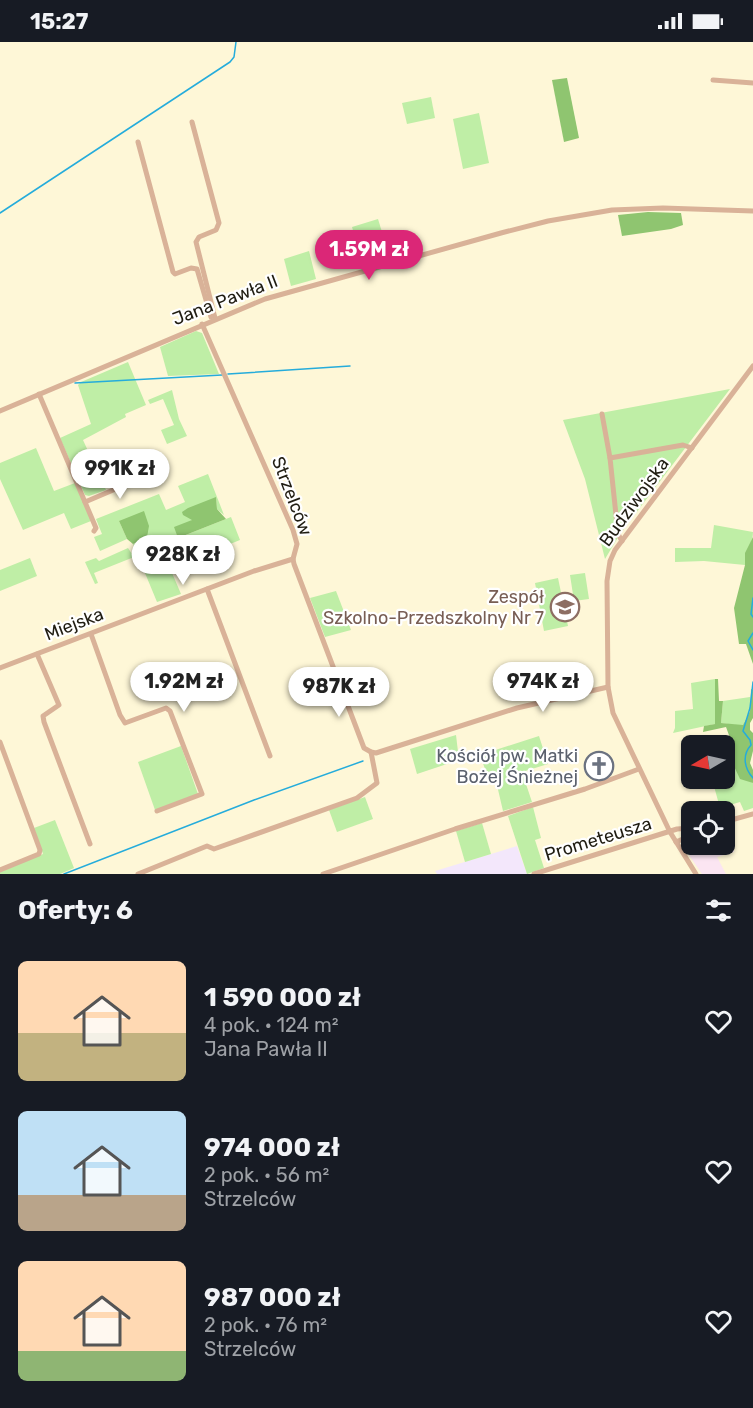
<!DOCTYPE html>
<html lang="pl">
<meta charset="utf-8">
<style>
body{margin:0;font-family:Rubik,sans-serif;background:#242831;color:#f1f3f6;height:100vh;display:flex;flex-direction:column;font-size:22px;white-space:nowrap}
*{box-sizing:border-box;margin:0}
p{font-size:20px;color:#9ea1a6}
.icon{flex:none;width:33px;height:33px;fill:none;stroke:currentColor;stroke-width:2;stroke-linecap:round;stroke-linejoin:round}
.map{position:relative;height:832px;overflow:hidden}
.sheet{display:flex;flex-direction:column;background:#171b24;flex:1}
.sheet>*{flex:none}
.needle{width:39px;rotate:261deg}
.controls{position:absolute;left:681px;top:693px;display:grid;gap:12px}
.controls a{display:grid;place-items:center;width:54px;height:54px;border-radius:9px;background:#171b24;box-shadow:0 2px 4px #0004;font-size:30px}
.price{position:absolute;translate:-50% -51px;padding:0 14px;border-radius:21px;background:#fff;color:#222;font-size:20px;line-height:39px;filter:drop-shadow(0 2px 3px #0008)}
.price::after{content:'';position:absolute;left:50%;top:36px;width:18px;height:14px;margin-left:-9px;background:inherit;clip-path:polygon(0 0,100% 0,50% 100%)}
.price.selected{background:#db2777;color:#fff}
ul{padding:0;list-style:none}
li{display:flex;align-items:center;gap:18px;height:150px;padding:0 18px}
li span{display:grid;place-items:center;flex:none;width:168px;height:120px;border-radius:9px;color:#555}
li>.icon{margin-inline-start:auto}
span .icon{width:72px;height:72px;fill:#fffc;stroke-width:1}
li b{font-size:26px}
h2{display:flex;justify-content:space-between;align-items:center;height:72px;padding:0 18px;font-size:26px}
.status{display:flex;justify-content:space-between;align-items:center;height:42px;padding:0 30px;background:#171b24;direction:ltr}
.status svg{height:16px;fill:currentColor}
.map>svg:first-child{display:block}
.commercial{fill:#fbe5f2}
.industrial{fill:#f3e7fb}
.green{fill:#bfeea6}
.forest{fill:#8fc570}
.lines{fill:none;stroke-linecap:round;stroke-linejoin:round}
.stream{stroke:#25acdb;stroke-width:1.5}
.minor{stroke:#d9b298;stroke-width:5}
.labels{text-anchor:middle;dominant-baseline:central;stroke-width:4.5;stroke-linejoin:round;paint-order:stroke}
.street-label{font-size:18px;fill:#201d12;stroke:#fff}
.education-label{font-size:18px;fill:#785e54;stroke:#fff;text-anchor:end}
.worship-label{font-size:18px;fill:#5b616d;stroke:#fff;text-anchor:end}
</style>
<div class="status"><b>15:27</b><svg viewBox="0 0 49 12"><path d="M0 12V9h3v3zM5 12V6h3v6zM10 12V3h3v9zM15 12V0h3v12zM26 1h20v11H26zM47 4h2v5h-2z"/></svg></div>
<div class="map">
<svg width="753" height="832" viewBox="0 0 753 832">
<rect width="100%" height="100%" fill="#fef7d7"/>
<polygon class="commercial" points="726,783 734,810 717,815 726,832 702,832 684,806 691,796 692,802 724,802 725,784"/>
<polygon class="industrial" points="517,804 527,832 437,832 435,829"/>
<g class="green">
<polygon points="431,55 435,76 407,82 402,61"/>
<polygon points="479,71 489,121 463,127 453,77"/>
<polygon points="378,177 390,216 363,223 352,185"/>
<polygon points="309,209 316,237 291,244 284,217"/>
<polygon points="196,289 202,291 219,332 168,334 160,305"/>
<polygon points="128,320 146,363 125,372 126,375 83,398 106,448 89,454 85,453 60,396 91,382 78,343 81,340"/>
<polygon points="730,347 620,492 605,517 585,437 563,378"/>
<polygon points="172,348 179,377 187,394 167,402 161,388 174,383 163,357 150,362 148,358"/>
<polygon points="36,406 54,449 75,441 91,479 71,487 64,471 23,488 0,437 0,421"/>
<polygon points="208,432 224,473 217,467 216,456 192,478 178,496 231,475 240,498 188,519 179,498 161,505 181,552 157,560 133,502 147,495 119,479 127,497 100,509 94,495 102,492 96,477 159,452 166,468 185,460 178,444"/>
<path d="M 714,483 L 753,490 C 753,502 745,508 745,523 L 704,519 L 675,520 L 675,506 L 711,506 Z"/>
<polygon points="128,506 134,515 94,531 98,541 95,542 85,520 96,516 99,519"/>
<polygon points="30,516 37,534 0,549 0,528"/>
<polygon points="585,531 589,557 574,559 570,533"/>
<polygon points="558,536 568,584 544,589 535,541"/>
<polygon points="336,549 351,588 325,595 310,556"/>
<polygon points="715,637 715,682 673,691 675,686 675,669 693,667 691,641"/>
<path d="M 750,655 C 753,667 747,673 743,684 L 721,681 L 723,659 Z"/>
<polygon points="456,693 459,718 417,732 410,707"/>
<polygon points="539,694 548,722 522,730 532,760 503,769 496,739 490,741 480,713"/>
<polygon points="181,704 198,752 155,768 138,720"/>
<path d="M 732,708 C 732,725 738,733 753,741 L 753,766 L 744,769 L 740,760 L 720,766 L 712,737 L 724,736 L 725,709 Z"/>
<polygon points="365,755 373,777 337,790 329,768"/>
<polygon points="533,765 541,796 535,798 544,826 527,832 508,774"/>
<polygon points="55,778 74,826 60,832 0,832 0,830 43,812 34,786"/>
<polygon points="482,781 491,812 465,820 456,789"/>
</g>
<g class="forest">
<polygon points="567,36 579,96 564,100 552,38"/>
<polygon points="648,170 681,171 683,183 671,187 622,194 618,173"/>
<polygon points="216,455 217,467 226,477 178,496 174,485 192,478 183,473 182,470 188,466"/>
<polygon points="144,469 149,484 147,495 133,502 127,497 119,479"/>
<polygon points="753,495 753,622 746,602 739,602 734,566 745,523 745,511"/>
<polygon points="715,637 718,637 719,659 723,659 721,681 743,683 750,669 751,647 753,648 753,676 750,681 750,688 753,691 753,709 750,721 753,728 753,741 740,737 732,720 730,696 726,685 703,690 704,684 715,682"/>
</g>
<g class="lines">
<g class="stream">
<polyline points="0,171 230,20 234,15 236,0"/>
<polyline points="228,332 350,324"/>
<polyline points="75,341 222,333"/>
<polyline points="753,556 751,572 753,575"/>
<polyline points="753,591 748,599 753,608"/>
<path d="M 753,640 L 750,666 L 743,689 L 750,698 L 751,703 C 742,713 744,726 753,736"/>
<polyline points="64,832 254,758 363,719"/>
</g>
<g class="minor">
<polyline points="713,38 753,41"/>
<polyline points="192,80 219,181 216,188 199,195 196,200 215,276"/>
<polyline points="138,100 173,230 175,232 191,226 197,227 211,275"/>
<polyline points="202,282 293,488 297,502 293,517 294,522 364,706 371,710 376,711 517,666 608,645"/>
<polyline points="39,352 96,486 94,489"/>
<polyline points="0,369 265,257 501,191 548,179 612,168 663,166 753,169"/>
<polyline points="602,372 610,416"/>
<polyline points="85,460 146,434"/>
<polyline points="622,499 618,492 610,416 683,403 692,406"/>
<polyline points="207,547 270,714"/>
<polyline points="91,592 120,673 125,681 166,666 170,669 202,752 157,769"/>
<polyline points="37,612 59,663 43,674 44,680 90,802"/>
<polyline points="0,626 254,529 293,517"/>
<polyline points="0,700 40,808 39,812 0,828"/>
<polyline points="724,780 753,772"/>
<polyline points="676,800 692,793"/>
<polyline points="138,832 207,804 214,807 357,756 377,741 371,710"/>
<polyline points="323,832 455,787 585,747 639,727"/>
<polyline points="534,832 677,787 692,786"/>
<polyline points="696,832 670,790 613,671 608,645 607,539 610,519 615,508 753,324"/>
</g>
</g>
<defs>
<g id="school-ring" transform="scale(1.5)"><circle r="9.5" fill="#fff" stroke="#8d6e63" stroke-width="1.5"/><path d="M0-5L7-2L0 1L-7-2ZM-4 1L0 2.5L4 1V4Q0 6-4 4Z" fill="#8d6e63"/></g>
<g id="church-ring" transform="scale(1.5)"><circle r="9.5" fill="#fff" stroke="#6b7280" stroke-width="1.5"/><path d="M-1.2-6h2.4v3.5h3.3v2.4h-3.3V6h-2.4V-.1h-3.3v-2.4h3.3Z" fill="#6b7280"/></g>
</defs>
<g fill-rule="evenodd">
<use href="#school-ring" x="565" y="565"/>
<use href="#church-ring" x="599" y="724"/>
</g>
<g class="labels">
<g class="street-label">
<text transform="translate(225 258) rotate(-21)">Jana Pawła II</text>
<text transform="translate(292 454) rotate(69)">Strzelców</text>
<text transform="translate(634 460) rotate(-54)">Budziwojska</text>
<text transform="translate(74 582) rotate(-21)">Miejska</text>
<text transform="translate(598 797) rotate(-17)">Prometeusza</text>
</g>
<g class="education-label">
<text x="544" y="555">Zespół<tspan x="544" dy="21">Szkolno-Przedszkolny Nr 7</tspan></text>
</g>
<g class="worship-label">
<text x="578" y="714">Kościół pw. Matki<tspan x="578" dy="21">Bożej Śnieżnej</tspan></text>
</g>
</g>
</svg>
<div class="controls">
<a><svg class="needle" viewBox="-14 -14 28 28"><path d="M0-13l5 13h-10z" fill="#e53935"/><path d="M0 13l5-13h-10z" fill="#9ea1a6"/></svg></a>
<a><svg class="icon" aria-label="locate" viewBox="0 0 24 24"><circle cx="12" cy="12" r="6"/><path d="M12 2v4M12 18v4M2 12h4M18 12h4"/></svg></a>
</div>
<b class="price selected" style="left:369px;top:239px">1.59M zł</b>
<b class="price" style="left:120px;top:458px">991K zł</b>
<b class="price" style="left:183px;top:544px">928K zł</b>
<b class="price" style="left:184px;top:671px">1.92M zł</b>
<b class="price" style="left:543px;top:671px">974K zł</b>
<b class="price" style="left:339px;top:676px">987K zł</b>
</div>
<section class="sheet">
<h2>Oferty: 6<svg class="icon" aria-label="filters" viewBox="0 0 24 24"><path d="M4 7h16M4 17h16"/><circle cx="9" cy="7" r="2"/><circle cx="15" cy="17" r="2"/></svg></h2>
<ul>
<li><span style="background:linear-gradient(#ffd9b3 60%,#c2b280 0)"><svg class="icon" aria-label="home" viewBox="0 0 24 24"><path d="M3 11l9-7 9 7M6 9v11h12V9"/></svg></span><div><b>1 590 000 zł</b><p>4 pok. · 124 m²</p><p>Jana Pawła II</p></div><svg class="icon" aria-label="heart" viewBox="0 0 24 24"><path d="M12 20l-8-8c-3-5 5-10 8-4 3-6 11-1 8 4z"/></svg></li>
<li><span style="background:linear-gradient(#bfe0f5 70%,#b9a48a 0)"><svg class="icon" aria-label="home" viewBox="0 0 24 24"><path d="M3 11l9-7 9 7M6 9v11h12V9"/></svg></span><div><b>974 000 zł</b><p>2 pok. · 56 m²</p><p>Strzelców</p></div><svg class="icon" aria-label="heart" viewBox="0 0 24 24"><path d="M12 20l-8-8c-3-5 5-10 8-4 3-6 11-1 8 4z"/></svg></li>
<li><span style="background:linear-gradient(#ffd9b3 75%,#8fb573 0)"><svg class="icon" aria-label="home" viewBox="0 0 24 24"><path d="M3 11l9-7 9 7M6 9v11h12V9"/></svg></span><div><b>987 000 zł</b><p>2 pok. · 76 m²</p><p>Strzelców</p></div><svg class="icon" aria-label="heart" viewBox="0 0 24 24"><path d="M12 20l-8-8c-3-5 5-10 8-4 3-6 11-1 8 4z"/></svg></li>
</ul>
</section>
